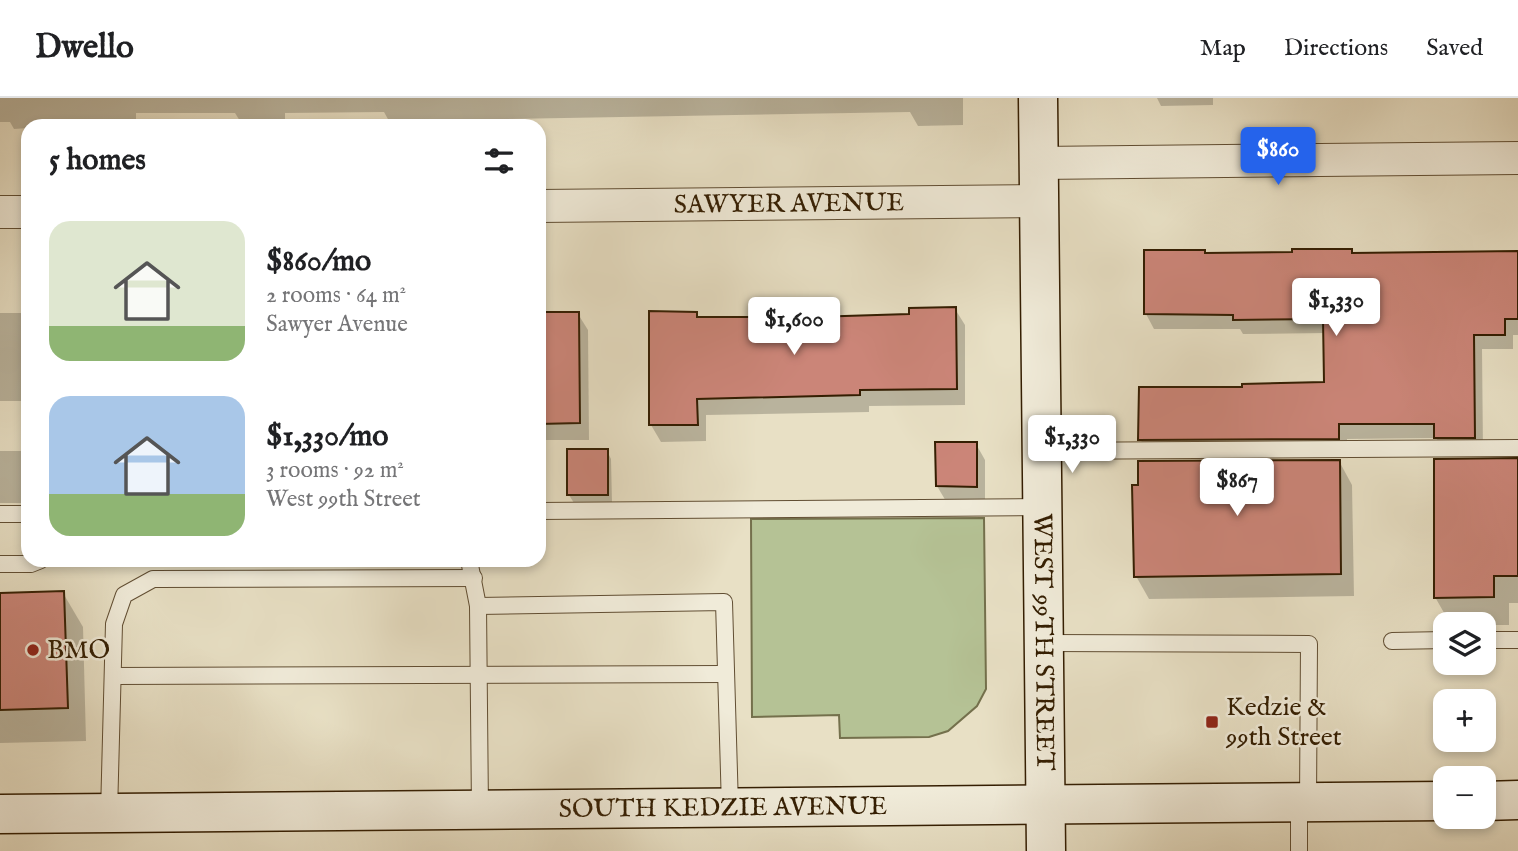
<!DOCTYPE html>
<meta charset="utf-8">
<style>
body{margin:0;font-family:"IM FELL English",serif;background:#f2f2f2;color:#202124;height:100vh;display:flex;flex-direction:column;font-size:26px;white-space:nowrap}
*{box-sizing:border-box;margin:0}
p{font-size:23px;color:#757577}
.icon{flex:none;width:38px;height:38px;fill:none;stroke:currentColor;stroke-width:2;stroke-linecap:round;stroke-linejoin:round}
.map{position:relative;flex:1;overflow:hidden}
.details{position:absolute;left:21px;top:21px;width:525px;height:448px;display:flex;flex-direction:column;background:#fff;border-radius:21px;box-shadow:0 4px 10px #0003}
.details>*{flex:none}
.fabs{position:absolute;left:1433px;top:514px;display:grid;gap:14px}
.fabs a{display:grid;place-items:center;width:63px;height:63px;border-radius:14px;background:#fff;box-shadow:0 4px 10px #0003;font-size:35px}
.price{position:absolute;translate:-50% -60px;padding:0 16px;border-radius:7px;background:#fff;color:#222;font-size:23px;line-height:46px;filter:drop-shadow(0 2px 4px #0008)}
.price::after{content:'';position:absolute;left:50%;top:42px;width:21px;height:16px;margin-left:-10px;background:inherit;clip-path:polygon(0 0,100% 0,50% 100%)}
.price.on{background:#2563eb;color:#fff}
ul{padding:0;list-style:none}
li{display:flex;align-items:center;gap:21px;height:175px;padding:0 28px}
li span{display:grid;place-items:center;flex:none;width:196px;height:140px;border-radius:21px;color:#555}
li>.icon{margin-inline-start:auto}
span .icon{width:84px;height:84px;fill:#fffc;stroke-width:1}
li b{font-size:30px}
h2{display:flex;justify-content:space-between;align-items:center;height:84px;padding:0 28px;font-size:30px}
header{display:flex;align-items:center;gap:42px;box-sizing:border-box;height:98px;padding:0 35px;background:#fff;border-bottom:2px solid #e0e0e0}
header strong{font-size:33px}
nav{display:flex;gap:38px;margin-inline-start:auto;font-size:24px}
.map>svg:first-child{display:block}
.green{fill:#b5c295;stroke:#74704c;stroke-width:2}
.shadow{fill:#0003}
.building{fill:#cb8578;stroke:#341e02;stroke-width:2}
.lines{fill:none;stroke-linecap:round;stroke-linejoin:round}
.lane-casing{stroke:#614e33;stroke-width:18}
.street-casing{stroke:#614e33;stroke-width:34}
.secondary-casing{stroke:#341e02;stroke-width:41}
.lane{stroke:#f0ebd9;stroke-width:16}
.street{stroke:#f0ebd9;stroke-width:32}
.secondary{stroke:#f0ebd9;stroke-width:38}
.poi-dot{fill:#8f2418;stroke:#f0ebd9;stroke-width:2.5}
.labels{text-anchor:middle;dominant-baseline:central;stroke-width:5;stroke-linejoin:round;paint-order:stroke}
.street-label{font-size:26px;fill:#341e02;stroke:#f0ebd9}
.poi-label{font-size:26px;fill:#341e02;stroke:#f0ebd9;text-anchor:start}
</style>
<header>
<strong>Dwello</strong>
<nav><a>Map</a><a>Directions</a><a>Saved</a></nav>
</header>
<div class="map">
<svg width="1518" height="753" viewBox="0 0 1518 753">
<rect width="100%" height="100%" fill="#e8e0c5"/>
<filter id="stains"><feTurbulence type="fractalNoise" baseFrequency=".00286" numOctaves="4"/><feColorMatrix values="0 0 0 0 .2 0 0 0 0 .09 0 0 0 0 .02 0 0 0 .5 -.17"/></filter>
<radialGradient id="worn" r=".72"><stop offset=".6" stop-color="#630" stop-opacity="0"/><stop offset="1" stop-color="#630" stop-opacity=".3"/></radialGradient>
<polygon class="green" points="984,420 986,591 977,608 948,633 929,639 840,640 839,617 752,619 751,421"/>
<g class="shadow">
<polygon points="0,0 963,0 963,27 918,28 910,14 389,23 384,14 285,15 285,23 240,23 235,15 136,15 136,21 58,22 58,28 14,31 10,24 0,24"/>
<polygon points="1157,0 1213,0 1213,7 1161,8"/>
<polygon points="1351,153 1353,156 1518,155 1518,237 1513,237 1513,251 1482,251 1483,354 1444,354 1436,340 1347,341 1347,355 1149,356 1140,341 1243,291 1325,286 1325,235 1243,236 1240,231 1154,231 1146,216 1204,154 1206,157"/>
<polygon points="955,211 965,227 965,307 869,308 869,314 706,317 706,343 661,344 651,327 696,215 699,221 911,218"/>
<rect x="0" y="215" width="28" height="88"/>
<polygon points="539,216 578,216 588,232 589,342 543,342 539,335"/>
<polygon points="976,346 985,362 985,405 947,405 937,388"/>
<rect x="0" y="353" width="28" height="52"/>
<polygon points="607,353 611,361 612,405 574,405 569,397"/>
<polygon points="1518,361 1518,505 1509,505 1509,527 1451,527 1435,499"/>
<polygon points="1339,363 1352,387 1354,498 1149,501 1136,478"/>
<polygon points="63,495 83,529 86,643 0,645 0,497"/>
</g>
<g class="building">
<polygon points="1292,151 1352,151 1352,155 1518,153 1518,221 1505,221 1505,237 1474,237 1475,340 1434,340 1434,326 1339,326 1339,341 1138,342 1139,289 1242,289 1242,286 1324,284 1323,221 1233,222 1233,217 1144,216 1144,152 1205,152 1205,155 1292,154"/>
<polygon points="956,209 957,291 860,292 860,297 697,301 698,327 649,327 649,213 697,214 697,219 812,219 909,216 909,210"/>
<polygon points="539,214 579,214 580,325 539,326"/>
<polygon points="935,344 977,344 977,389 936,388"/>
<rect x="567" y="351" width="41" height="46"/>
<polygon points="1518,360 1518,478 1494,478 1494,499 1434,500 1434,361"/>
<polygon points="1340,362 1341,476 1134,479 1132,387 1138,387 1138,363"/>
<polygon points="64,493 68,610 0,612 0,495"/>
</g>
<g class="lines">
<g class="lane-casing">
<g id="lane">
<polyline points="1042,353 1518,350"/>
<polyline points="539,413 1042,409"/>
<polyline points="0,416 28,416"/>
<polyline points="469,462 478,508 480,712"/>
<polyline points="0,466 31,466 41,462"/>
<polyline points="478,508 724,504 730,709"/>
<polyline points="1484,542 1518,542"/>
<polyline points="1392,543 1446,542"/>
<polyline points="1044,545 1309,546 1308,704"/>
<polyline points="113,578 726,576"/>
<polyline points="1299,704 1299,753"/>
<polyline points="109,715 114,526 124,497 153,481 474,480"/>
</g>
</g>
<g class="street-casing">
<g id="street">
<polyline points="1038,65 1518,60"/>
<path id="s1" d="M 539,108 L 1038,103"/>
<polyline points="0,114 28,114"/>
</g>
</g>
<g class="secondary-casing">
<g id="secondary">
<path id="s2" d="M 1038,0 L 1046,753"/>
<polyline points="1484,703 1518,702"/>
<path id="s3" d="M 0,716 L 1446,703"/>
</g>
</g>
<use href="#lane" class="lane"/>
<use href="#street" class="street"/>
<use href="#secondary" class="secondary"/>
</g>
<g class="poi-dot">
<circle cx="33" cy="552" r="7"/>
<rect x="1205" y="617" width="14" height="14" rx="3.5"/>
</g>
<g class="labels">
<g class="street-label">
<text stroke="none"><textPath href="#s1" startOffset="250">SAWYER AVENUE</textPath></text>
<text stroke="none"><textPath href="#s2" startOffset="544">WEST 99TH STREET</textPath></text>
<text stroke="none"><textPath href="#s3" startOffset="723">SOUTH KEDZIE AVENUE</textPath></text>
</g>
<g class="poi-label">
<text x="47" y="552">BMO</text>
<text x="1226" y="609">Kedzie &amp;<tspan x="1226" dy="30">99th Street</tspan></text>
</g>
</g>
<rect width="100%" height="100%" filter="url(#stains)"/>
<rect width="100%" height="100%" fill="url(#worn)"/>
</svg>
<div class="fabs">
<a><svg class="icon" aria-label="layers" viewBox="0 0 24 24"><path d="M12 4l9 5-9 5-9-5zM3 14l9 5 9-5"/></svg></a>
<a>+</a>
<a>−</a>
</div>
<b class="price on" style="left:1278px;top:89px">$860</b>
<b class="price" style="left:1336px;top:240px">$1,330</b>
<b class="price" style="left:794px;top:259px">$1,600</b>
<b class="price" style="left:1072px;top:377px">$1,330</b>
<b class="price" style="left:1237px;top:420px">$867</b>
<section class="details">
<h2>5 homes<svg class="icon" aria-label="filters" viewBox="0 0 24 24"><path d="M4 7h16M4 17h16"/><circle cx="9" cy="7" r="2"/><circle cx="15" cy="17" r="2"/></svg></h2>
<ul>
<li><span style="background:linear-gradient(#dfe7d0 75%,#8fb573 0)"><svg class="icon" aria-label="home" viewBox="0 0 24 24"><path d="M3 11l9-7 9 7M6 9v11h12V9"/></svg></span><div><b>$860/mo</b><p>2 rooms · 64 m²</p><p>Sawyer Avenue</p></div></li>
<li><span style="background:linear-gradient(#a9c7e8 70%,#8fb573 0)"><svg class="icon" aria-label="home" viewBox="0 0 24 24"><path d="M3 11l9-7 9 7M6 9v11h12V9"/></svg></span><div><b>$1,330/mo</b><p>3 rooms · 92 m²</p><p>West 99th Street</p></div></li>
</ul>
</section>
</div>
